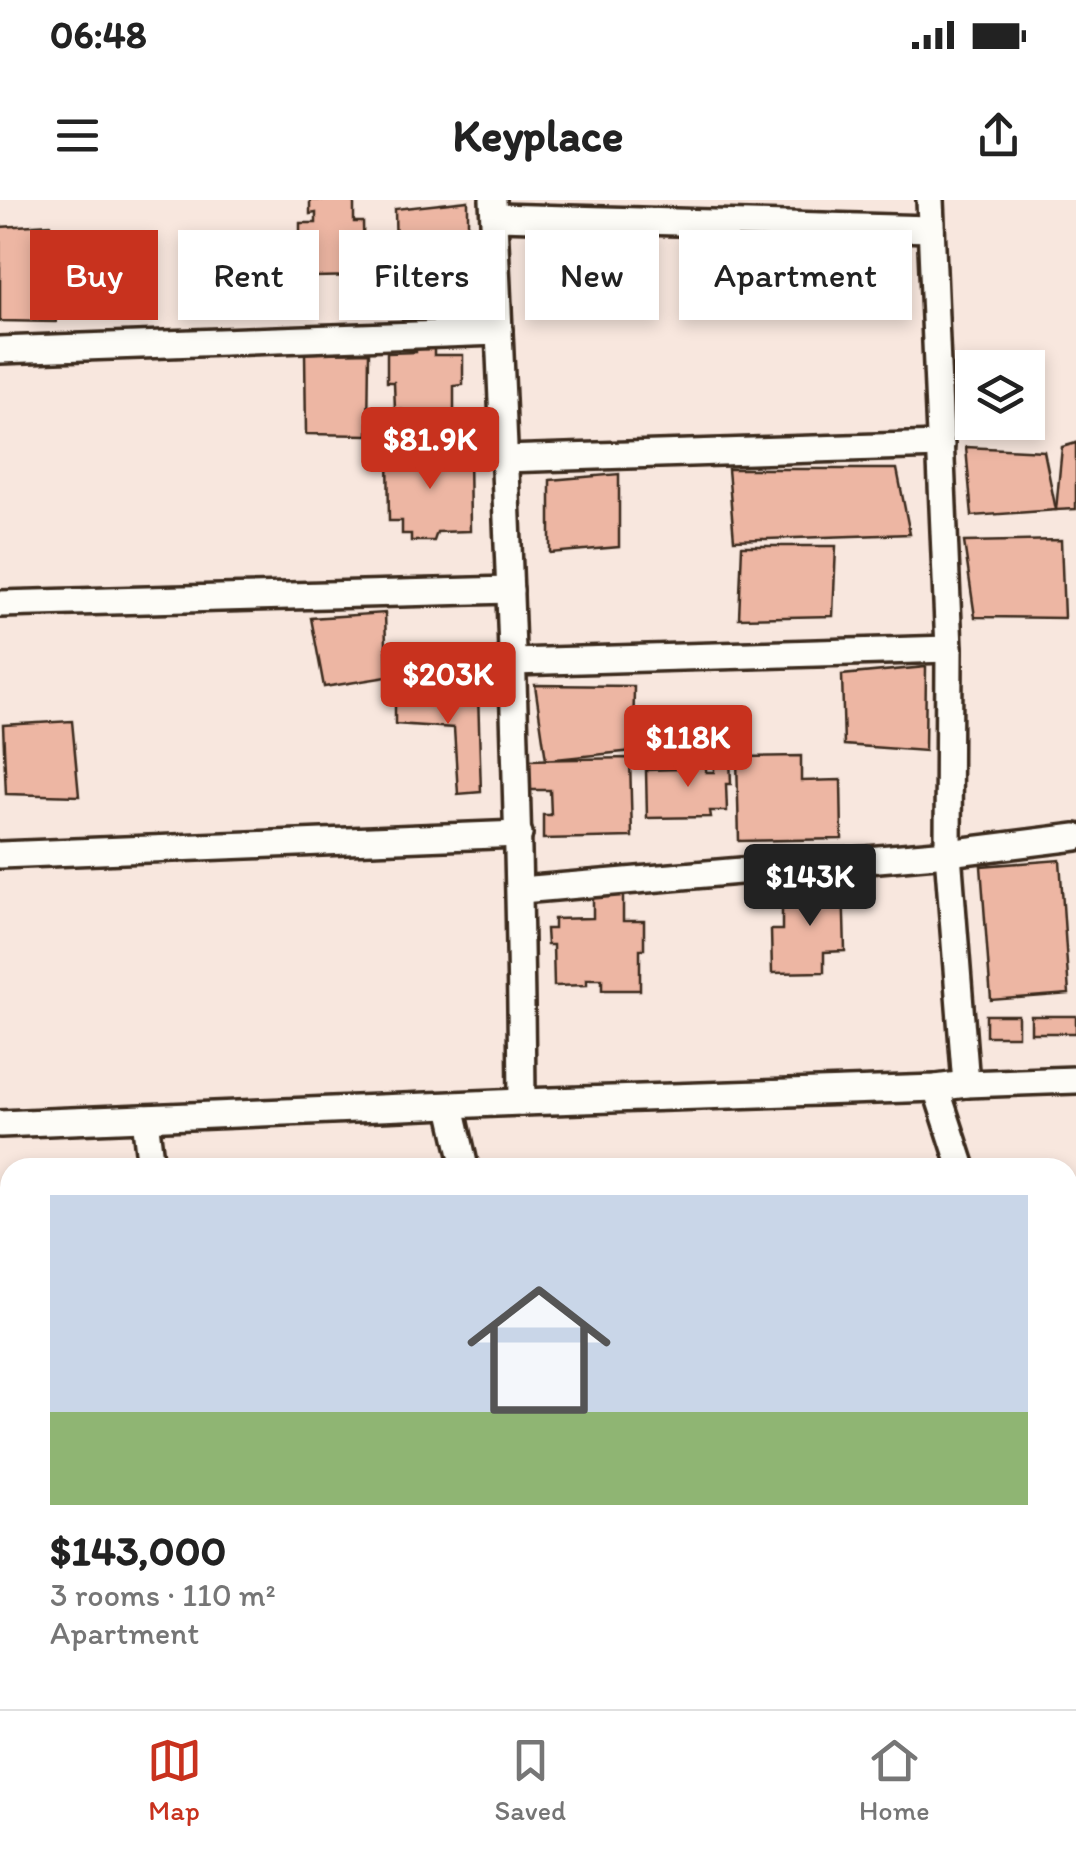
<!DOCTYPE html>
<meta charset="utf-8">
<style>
body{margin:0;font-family:Itim,sans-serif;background:#f2f2f2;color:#222;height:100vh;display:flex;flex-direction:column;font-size:38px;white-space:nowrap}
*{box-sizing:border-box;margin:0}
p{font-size:32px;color:#767676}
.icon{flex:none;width:55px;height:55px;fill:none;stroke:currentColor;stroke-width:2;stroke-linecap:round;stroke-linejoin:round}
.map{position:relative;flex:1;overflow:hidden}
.details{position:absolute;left:0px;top:958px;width:1078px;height:552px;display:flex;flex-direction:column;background:#fff;border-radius:30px 30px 0 0;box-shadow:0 5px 15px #0003}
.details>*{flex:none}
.banner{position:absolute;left:30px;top:30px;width:1018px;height:90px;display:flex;gap:20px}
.fabs{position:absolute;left:955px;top:150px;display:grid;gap:20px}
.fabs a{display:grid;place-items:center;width:90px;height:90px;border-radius:0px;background:#fff;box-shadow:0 5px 15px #0003;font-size:50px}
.price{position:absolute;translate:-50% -85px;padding:0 22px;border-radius:10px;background:#c8321e;color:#fff;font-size:32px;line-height:65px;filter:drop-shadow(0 2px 5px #0008)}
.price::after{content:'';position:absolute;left:50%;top:60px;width:30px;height:22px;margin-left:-15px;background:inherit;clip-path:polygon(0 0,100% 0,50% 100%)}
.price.active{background:#222;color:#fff}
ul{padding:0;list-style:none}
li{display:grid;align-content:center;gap:20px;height:530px;padding:0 50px}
li span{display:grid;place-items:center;height:310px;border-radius:0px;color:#555}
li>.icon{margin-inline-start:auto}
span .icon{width:180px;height:180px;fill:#fffc;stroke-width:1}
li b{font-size:42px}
.pill{padding:0 35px;border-radius:0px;background:#fff;box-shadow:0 5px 15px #0003;font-size:35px;line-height:90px}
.pill.active{background:#c8321e;color:#fff}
.status{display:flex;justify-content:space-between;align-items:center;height:70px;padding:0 50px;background:#fff;direction:ltr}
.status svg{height:28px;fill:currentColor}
header{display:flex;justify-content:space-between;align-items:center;height:130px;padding:0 50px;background:#fff;font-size:45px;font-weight:700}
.tab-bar{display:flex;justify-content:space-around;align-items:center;height:140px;border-top:2px solid #e0e0e0;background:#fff;font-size:28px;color:#767676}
.tab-bar a{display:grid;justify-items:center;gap:5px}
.tab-bar .active{color:#c8321e}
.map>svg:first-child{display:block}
.building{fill:#edb6a3;stroke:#3b2a1e;stroke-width:2.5}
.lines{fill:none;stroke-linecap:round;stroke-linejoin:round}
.minor-casing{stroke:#3b2a1e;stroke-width:32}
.minor{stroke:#fdfcf7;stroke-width:25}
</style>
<div class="status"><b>06:48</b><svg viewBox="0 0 49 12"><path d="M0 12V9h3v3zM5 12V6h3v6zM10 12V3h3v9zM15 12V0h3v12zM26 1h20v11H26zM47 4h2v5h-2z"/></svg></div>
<header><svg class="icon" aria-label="menu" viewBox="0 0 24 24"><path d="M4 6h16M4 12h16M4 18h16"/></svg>Keyplace<svg class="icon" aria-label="share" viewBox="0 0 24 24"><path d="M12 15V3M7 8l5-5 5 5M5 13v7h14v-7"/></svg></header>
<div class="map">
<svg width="1076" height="1509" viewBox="0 0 1076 1509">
<rect width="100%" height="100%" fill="#f8e7de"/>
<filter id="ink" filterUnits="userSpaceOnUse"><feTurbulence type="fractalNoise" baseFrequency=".01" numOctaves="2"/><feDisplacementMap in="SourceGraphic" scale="20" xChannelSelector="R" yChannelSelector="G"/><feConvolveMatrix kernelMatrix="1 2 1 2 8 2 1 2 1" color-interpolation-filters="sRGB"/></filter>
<g filter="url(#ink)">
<g class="building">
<polygon points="310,0 354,0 354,22 363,22 364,76 313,77 313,40 307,40 306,35 300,35 300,23 316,23 316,13 310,14"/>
<polygon points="468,1 468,97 397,101 395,9"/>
<polygon points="50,24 56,122 0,121 0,27"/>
<polygon points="416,146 434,146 434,155 463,155 463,185 454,186 454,230 402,231 402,210 395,210 394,182 387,182 387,153 416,152"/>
<polygon points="369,152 368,235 306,234 305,153"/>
<polygon points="1076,243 1076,309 1056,310 1062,247"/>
<polygon points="966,247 1044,251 1056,310 972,316"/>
<polygon points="469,250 470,331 437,332 434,341 411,341 411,334 402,334 402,321 389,321 388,252"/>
<polygon points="728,269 897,269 910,334 734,340"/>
<polygon points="619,274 619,347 550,353 550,280"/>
<polygon points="1061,340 1064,418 975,417 964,342"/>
<polygon points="742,346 836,346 833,416 739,418"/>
<polygon points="385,413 387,477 324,487 311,418"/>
<polygon points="926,467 925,551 844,545 842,475"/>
<polygon points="535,485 634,486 633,551 546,560"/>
<polygon points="395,490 478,494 481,592 458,594 454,528 395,524"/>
<polygon points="72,521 79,596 6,594 3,525"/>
<polygon points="801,556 801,581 841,580 842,639 739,641 737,557"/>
<polygon points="730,557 731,584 726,584 727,611 710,611 711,617 647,618 646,570 680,569 680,561 706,561 706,572 714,572 714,558"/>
<polygon points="630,558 632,637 543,639 543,615 551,615 550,590 527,590 526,560"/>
<polygon points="1060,660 1069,794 991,800 981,666"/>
<polygon points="843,683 845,751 824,752 824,772 772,773 771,730 782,730 782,704 797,704 797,684"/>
<polygon points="593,693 623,693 623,721 644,721 644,749 640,749 640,790 602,790 602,779 587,779 587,785 554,786 553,745 547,745 546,729 554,729 554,719 593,718"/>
<rect x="986" y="815" width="32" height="21"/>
<rect x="1031" y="816" width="45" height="17"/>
<polygon points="8,1352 10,1430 0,1431 0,1353"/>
<polygon points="113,1500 114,1509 35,1509 35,1501"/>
<rect x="369" y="1500" width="66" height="9"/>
<polygon points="465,1500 524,1500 525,1509 465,1509"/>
</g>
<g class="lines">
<g class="minor-casing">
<g id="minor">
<path d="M 493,0 C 507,301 520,601 522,902"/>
<polyline points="930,0 949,449 948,653 966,884"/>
<polyline points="494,17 931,29"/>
<polyline points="0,150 499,132"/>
<polyline points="504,259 941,245"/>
<polyline points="0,404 510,390"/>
<polyline points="513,462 949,449"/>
<polyline points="0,655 519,634"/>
<polyline points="521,690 948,653 1076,637"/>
<polyline points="936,888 962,968"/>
<polyline points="451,906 465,968"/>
<polyline points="145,918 151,968"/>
<polyline points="0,924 522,902 936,888 966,884 1076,880"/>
<polyline points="1068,1208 1076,1207"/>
<polyline points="0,1232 10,1230"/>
<polyline points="1068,1282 1076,1307"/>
<polyline points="1068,1436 1076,1434"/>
<polyline points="0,1487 10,1486"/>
<polyline points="215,1500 216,1509"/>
<polyline points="600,1500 603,1509"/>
</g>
</g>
<use href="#minor" class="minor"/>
</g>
</g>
</svg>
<div class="fabs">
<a><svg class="icon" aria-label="layers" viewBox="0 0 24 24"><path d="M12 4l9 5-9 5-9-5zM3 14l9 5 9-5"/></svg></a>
</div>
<b class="price" style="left:430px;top:292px">$81.9K</b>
<b class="price" style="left:448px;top:527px">$203K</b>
<b class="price" style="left:688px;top:590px">$118K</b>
<b class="price active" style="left:810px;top:729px">$143K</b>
<div class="banner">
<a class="pill active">Buy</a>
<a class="pill">Rent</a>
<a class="pill">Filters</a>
<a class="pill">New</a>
<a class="pill">Apartment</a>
</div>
<section class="details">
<ul>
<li><span style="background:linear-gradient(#c9d6e8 70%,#8fb573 0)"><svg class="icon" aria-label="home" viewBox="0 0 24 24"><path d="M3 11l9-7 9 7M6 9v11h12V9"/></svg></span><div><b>$143,000</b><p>3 rooms · 110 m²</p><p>Apartment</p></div></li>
</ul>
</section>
</div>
<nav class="tab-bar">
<a class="active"><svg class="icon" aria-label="map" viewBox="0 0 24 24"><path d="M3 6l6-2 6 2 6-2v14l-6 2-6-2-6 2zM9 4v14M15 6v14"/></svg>Map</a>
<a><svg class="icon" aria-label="saved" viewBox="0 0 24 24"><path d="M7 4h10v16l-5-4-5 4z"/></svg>Saved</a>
<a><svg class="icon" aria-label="home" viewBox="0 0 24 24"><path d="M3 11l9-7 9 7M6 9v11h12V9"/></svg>Home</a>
</nav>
